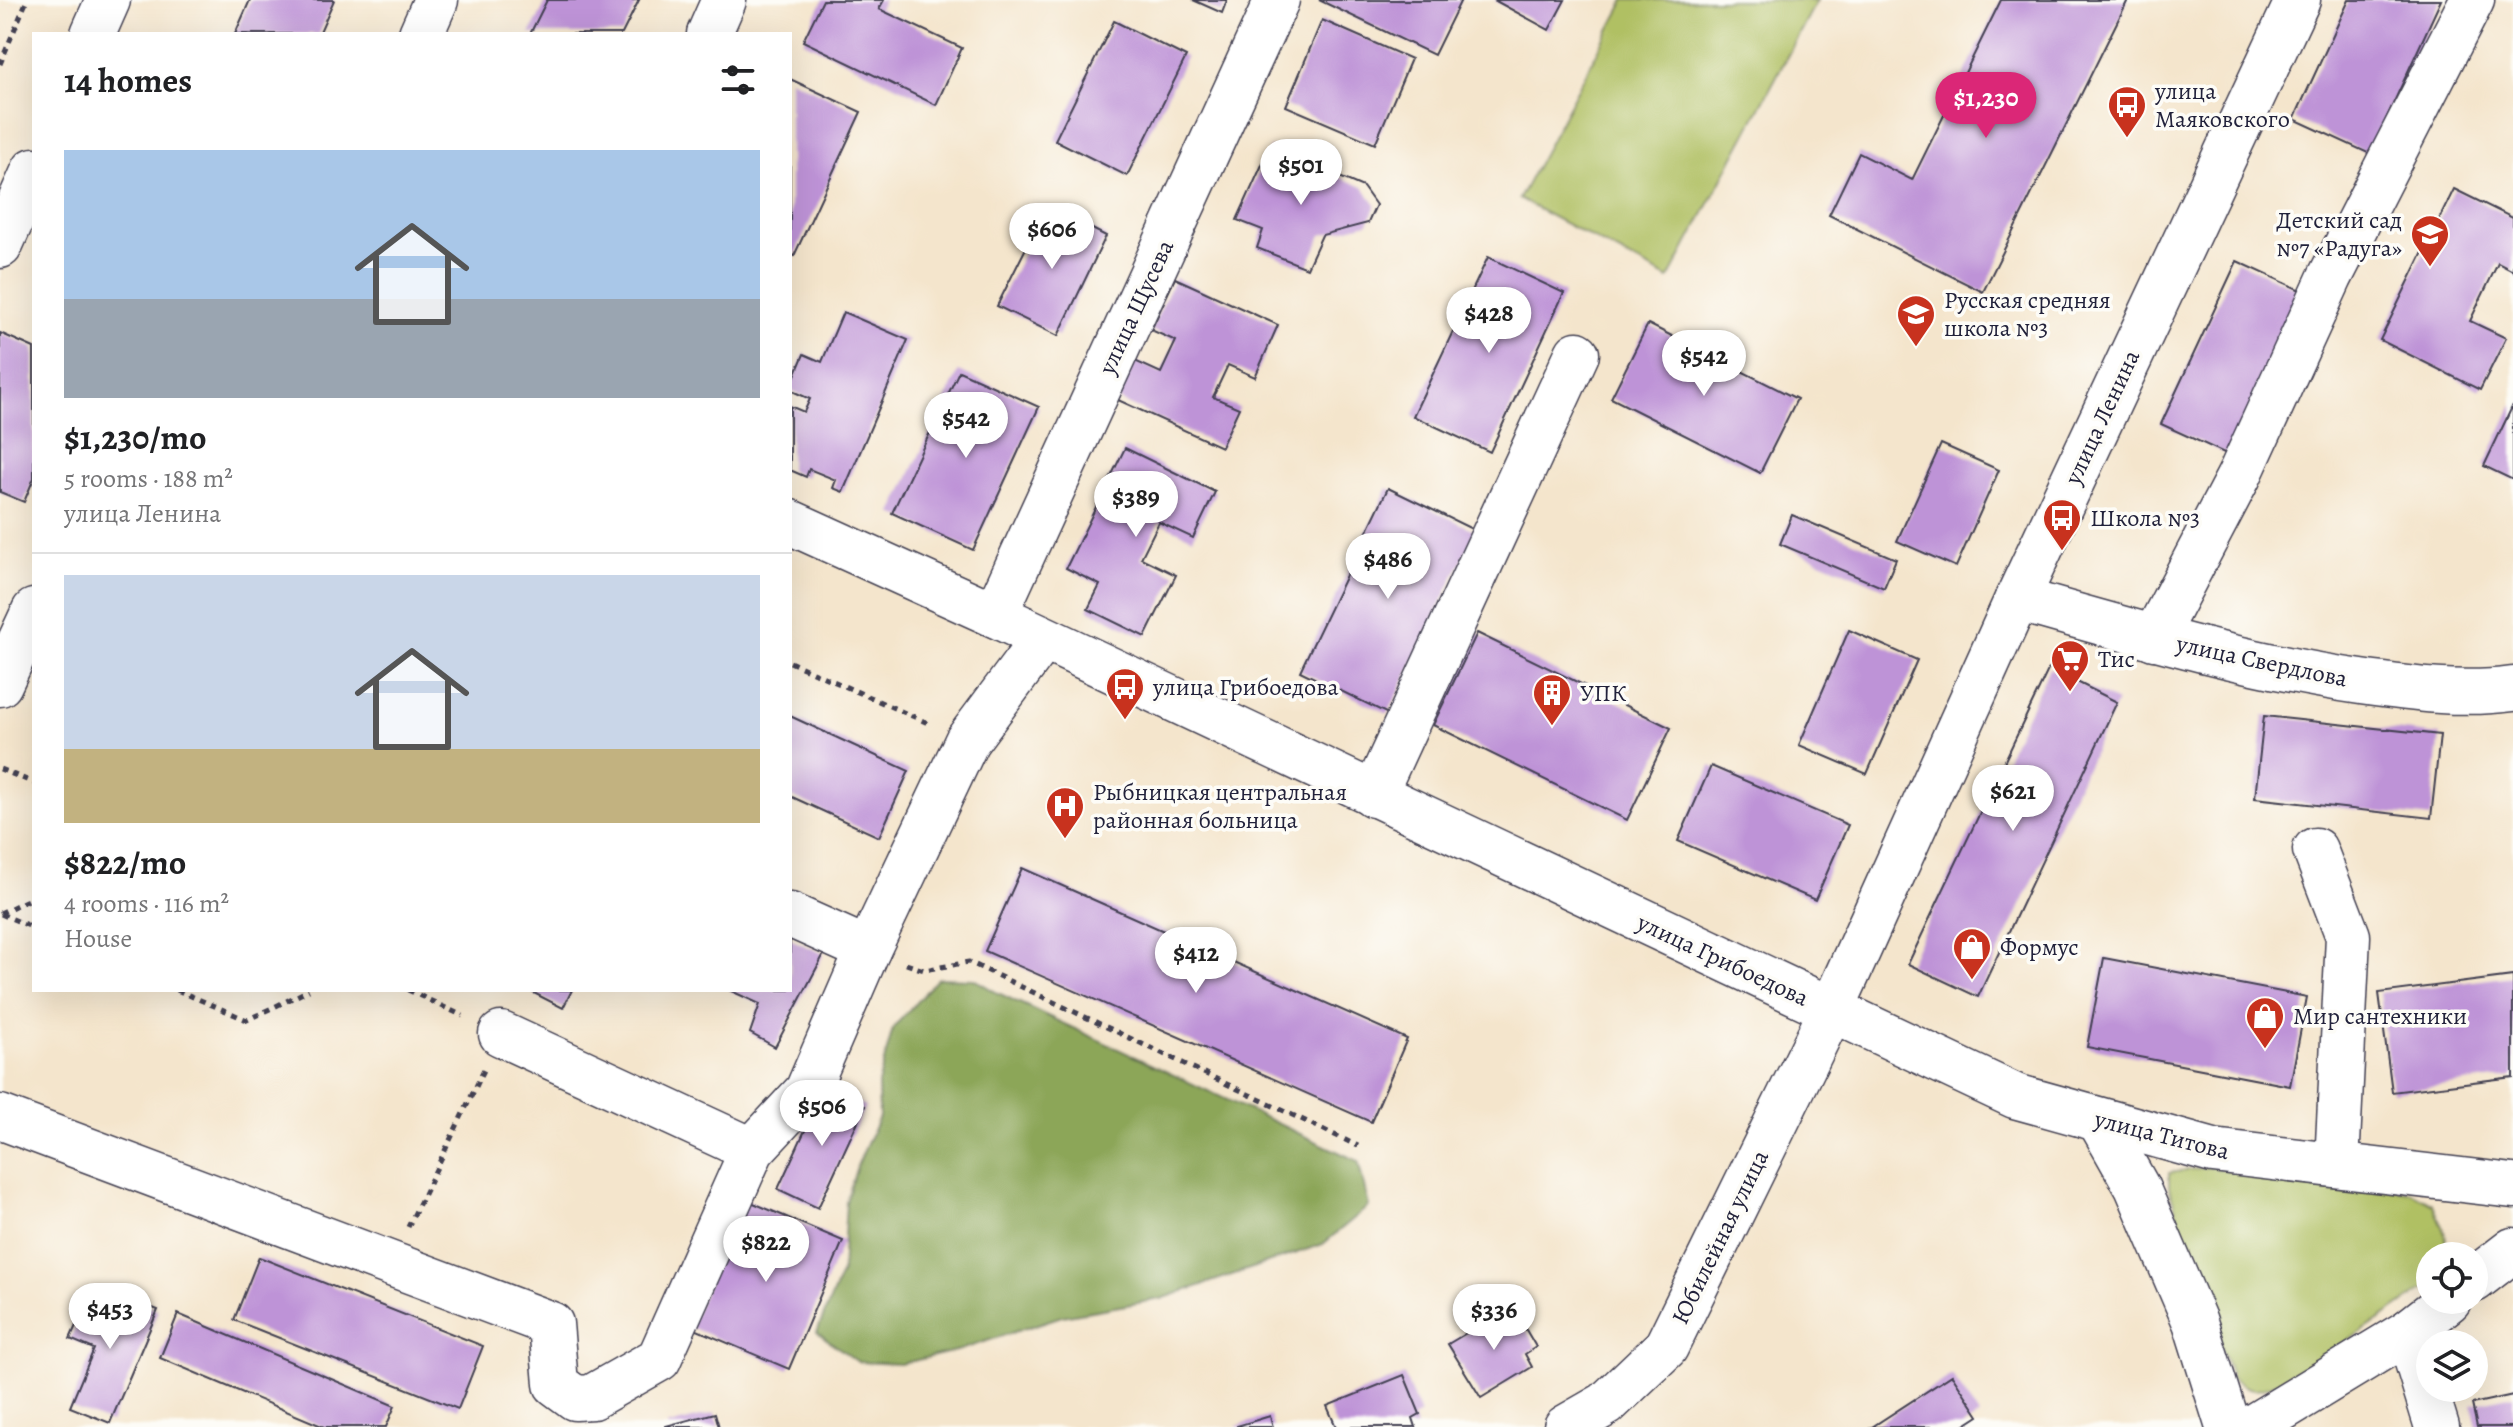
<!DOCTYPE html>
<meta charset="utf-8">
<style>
body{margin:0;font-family:Alegreya,serif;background:#f6f6f6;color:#202124;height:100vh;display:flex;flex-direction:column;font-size:30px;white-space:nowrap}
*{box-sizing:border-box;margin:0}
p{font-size:26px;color:#757577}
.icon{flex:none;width:44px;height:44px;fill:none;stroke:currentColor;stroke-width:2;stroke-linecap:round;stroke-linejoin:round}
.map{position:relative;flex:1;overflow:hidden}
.details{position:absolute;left:32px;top:32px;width:760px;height:960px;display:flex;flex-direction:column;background:#fff;border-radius:0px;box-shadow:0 8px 32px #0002}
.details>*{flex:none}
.buttons{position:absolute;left:2416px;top:1242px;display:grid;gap:16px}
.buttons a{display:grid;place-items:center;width:72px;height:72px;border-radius:50%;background:#fff;box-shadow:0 8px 32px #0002;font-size:40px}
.price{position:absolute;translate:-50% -68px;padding:0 18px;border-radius:28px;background:#fff;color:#222;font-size:26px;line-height:52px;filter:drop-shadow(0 2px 4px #0008)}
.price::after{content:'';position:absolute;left:50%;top:48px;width:24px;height:18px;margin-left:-12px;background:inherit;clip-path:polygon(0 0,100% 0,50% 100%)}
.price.selected{background:#db2777;color:#fff}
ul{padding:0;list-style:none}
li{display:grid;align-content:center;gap:16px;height:424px;padding:0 32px}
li+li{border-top:2px solid #e0e0e0}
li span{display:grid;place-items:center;height:248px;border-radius:0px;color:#555}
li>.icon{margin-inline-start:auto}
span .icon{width:144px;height:144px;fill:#fffc;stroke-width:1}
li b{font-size:34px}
h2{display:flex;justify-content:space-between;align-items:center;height:96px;padding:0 32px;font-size:34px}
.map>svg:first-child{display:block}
.green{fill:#b0c063;stroke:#69714f;stroke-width:2}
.forest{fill:#8ca659;stroke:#57644a;stroke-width:2}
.building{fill:#be93d7}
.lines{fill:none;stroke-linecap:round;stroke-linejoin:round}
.minor-casing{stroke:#423f51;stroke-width:47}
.path{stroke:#423f51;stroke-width:5;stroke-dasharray:6 6;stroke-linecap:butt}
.minor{stroke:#fff;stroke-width:44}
.labels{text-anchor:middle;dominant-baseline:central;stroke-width:7;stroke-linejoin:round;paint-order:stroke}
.poi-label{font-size:24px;fill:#22223b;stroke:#fdfcf7;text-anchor:start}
.street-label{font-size:24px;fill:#22223b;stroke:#fdfcf7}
</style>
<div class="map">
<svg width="2513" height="1427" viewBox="0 0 2513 1427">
<rect width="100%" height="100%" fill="#fdfcf7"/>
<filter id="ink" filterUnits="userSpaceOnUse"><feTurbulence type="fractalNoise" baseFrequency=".0125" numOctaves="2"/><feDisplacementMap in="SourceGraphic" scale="16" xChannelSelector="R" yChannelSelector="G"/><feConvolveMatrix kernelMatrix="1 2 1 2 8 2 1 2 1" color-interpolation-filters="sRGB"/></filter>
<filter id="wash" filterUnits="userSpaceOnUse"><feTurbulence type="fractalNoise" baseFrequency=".006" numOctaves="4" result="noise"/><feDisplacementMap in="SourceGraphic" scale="32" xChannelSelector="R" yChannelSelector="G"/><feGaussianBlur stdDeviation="1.8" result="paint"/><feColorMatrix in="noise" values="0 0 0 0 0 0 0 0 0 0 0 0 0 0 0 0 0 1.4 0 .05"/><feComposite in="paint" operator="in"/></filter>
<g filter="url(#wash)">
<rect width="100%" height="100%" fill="#f4e5cc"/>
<g class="green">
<polygon points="1625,0 1817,0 1669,279 1519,199"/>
<path d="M 2206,1167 L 2411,1192 L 2433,1204 L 2446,1237 L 2444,1256 L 2430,1256 L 2430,1285 C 2400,1305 2283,1391 2254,1389 C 2246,1389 2239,1383 2232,1378 L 2196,1279 L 2169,1187 L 2169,1173 Z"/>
</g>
<polygon class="forest" points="938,978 974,979 996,992 1358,1161 1369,1206 1323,1244 1161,1299 1062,1316 960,1350 900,1364 858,1362 817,1332 842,1272 846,1202 857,1166 879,1117 878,1084 893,1028"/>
<g id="blocks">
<g class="building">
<polygon points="250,0 334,0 319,34 235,34"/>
<polygon points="547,0 639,0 622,34 530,34"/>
<polygon points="823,0 884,0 879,9 962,48 936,105 803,41"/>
<polygon points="1193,0 1227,0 1222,13"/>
<polygon points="1319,0 1461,0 1434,55"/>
<polygon points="1494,0 1565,0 1549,30"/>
<polygon points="2001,0 2128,0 1983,292 1829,215 1859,153 1912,180"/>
<polygon points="2349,0 2441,0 2370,154 2294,119"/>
<polygon points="1322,20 1411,59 1375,144 1286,106"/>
<polygon points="1114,21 1186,57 1127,176 1055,140"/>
<polygon points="790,79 861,112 794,256 790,255"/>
<polygon points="1270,147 1363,187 1376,205 1368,223 1322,235 1307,268 1257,248 1263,230 1237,220"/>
<polygon points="2454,189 2513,218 2513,271 2498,263 2470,321 2506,338 2480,390 2380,340"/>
<polygon points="1047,206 1106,236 1058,336 997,306"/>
<polygon points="1488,257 1564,293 1490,452 1413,416"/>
<polygon points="2237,261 2309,294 2233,457 2161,424"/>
<polygon points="1175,278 1278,325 1255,377 1228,365 1213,397 1239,408 1221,447 1118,400 1135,361 1161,373 1176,341 1151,330"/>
<polygon points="843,312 908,340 843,492 833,488 836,480 809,469 806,477 790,470 790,406 804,412 810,399 790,390 790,387 804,354 822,362"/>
<polygon points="1648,324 1797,399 1760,473 1611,398"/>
<polygon points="0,333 34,348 34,478 24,502 0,492"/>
<polygon points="959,371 1039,407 973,550 892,513"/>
<polygon points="2513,405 2513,480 2484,466"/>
<polygon points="1941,444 1999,470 1956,567 1897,541"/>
<polygon points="1125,448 1215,492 1193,538 1159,522 1141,558 1176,575 1145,637 1088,609 1100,585 1066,568"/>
<polygon points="1388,488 1476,531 1388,714 1300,671"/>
<polygon points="1792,515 1896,559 1884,588 1780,544"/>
<polygon points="1849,630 1917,660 1867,774 1799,745"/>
<polygon points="1477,633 1671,728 1627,820 1433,725"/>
<polygon points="2049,668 2117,702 1978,997 1908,964"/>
<polygon points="790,716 909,771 879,837 790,796"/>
<polygon points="2264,716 2440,735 2431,818 2255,798"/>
<polygon points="1711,766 1848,825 1815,900 1678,841"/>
<polygon points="1022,868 1407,1039 1371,1122 985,951"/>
<polygon points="790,939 824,954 775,1047 750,1033 760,1004 729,990 790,990"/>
<polygon points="2104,958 2307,997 2290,1086 2087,1047"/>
<polygon points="2513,976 2513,1077 2392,1092 2379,993"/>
<polygon points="528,990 572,990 563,1008"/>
<polygon points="825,1087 865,1106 818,1208 778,1189"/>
<polygon points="744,1199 843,1241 789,1369 690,1327"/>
<polygon points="259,1257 483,1346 458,1409 234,1320"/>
<polygon points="115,1293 158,1310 110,1423 70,1407 94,1349 70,1339 89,1296 110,1304"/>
<polygon points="1512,1306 1536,1347 1525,1354 1532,1367 1481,1398 1448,1344"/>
<polygon points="178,1314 395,1406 386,1427 324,1427 160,1358"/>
<polygon points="1404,1375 1420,1414 1413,1418 1416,1427 1336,1427 1327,1406"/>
<polygon points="1952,1375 1979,1416 1962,1427 1872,1427"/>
<polygon points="2513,1395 2513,1427 2477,1427 2472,1404"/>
<polygon points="715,1413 719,1427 666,1427 666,1426"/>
<polygon points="1270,1416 1273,1427 1237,1427 1237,1426"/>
</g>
</g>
</g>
<g filter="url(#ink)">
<use href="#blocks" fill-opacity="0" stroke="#423f51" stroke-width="2"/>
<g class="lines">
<g class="minor-casing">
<g id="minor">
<polyline points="93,34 108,0"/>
<polyline points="421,34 436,0"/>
<polyline points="709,34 724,0"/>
<polyline points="0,246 34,170"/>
<polyline points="790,522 995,615 2015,1096 2213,1151 2513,1186"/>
<path d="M 2017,599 C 2130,631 2244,665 2361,682 C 2411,689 2462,696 2513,689"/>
<polyline points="995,615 1277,0"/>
<polyline points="2154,638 2239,476 2330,277 2472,0"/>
<polyline points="0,684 34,611"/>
<polyline points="1374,795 1577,354"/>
<polyline points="2315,850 2348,936 2337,1165"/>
<polyline points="790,915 868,950"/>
<polyline points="501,1034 752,1150"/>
<polyline points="0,1117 551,1324 556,1384 575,1398 592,1397 659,1359 752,1150 807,1091 868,950 967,741 1043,639"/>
<polyline points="2099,1120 2137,1187 2195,1322 2228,1427"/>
<polyline points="2474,1280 2513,1250"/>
<polyline points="2408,1332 2437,1427"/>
<polyline points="1566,1427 1606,1404 1666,1347 1831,1011 2017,599 2298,0"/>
<polyline points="2252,1427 2408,1332 2449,1300"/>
</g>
</g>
<g class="path">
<polyline points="0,64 27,0"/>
<polyline points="790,662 928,723"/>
<polyline points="0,769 34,783"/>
<polyline points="0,913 34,897"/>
<polyline points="1,914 34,928"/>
<polyline points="906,964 924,970 969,962 1358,1146"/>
<polyline points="177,990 247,1020 309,990"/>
<polyline points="408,990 463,1016"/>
<polyline points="408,1227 484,1070"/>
</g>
<use href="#minor" class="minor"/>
</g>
</g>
<defs>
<g id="bus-pin" transform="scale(2)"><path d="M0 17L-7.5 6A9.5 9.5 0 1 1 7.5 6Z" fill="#c8321e" stroke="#fdfcf7"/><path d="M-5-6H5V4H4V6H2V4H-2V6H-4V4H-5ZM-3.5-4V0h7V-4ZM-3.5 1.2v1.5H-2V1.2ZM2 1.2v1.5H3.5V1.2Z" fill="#fff"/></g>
<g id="school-pin" transform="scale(2)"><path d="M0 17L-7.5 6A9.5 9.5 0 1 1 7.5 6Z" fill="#c8321e" stroke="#fdfcf7"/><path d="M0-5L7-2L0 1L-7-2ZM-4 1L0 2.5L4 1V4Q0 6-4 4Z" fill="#fff"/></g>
<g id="supermarket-pin" transform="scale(2)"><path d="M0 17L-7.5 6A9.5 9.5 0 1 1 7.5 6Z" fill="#c8321e" stroke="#fdfcf7"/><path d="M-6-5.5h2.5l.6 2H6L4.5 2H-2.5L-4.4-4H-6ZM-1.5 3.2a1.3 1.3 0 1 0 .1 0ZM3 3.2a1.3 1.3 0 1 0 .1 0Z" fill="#fff"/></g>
<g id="building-pin" transform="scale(2)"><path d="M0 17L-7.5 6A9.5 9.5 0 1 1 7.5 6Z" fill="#c8321e" stroke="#fdfcf7"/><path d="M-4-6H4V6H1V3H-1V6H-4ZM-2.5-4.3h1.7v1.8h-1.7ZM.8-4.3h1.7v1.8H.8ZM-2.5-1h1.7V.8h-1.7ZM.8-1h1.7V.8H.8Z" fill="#fff"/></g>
<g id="hospital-pin" transform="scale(2)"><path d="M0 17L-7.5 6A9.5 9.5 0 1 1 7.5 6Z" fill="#c8321e" stroke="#fdfcf7"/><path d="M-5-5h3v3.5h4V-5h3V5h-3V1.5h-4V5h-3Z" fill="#fff"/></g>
<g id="shop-pin" transform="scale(2)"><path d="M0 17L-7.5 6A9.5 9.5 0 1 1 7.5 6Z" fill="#c8321e" stroke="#fdfcf7"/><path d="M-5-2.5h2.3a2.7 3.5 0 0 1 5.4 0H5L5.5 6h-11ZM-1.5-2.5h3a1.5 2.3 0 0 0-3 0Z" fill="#fff"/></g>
</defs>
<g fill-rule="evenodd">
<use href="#bus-pin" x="2127" y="105"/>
<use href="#school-pin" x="2430" y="234"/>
<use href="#school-pin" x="1916" y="314"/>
<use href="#bus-pin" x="2062" y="518"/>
<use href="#supermarket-pin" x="2070" y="659"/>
<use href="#bus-pin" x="1125" y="687"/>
<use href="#building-pin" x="1552" y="693"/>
<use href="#hospital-pin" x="1065" y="806"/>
<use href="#shop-pin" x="1972" y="947"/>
<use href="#shop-pin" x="2265" y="1016"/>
</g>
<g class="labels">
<g class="poi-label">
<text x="2155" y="91">улица<tspan x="2155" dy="28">Маяковского</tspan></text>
<text x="2402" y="220" text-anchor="end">Детский сад<tspan x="2402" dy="28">№7 «Радуга»</tspan></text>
<text x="1944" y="300">Русская средняя<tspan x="1944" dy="28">школа №3</tspan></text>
<text x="2090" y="518">Школа №3</text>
<text x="2098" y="659">Тис</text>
<text x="1153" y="687">улица Грибоедова</text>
<text x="1580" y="693">УПК</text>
<text x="1093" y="792">Рыбницкая центральная<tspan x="1093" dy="28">районная больница</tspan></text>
<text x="2000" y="947">Формус</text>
<text x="2293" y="1016">Мир сантехники</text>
</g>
<g class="street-label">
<text transform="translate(1136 307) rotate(-65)">улица Щусева</text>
<text transform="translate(2102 417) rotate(-65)">улица Ленина</text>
<text transform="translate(2262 661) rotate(12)">улица Свердлова</text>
<text transform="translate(1723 960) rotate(25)">улица Грибоедова</text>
<text transform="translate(2162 1135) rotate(14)">улица Титова</text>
<text transform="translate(1720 1237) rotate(-64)">Юбилейная улица</text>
</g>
</g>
</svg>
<div class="buttons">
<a><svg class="icon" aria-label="locate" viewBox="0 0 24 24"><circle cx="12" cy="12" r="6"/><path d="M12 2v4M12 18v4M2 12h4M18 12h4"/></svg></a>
<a><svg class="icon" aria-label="layers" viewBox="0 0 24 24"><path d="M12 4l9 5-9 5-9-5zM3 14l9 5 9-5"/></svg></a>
</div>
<b class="price selected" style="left:1986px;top:140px">$1,230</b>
<b class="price" style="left:1301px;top:207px">$501</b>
<b class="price" style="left:1052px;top:271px">$606</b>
<b class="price" style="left:1489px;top:355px">$428</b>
<b class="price" style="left:1704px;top:398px">$542</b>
<b class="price" style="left:966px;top:460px">$542</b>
<b class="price" style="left:1136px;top:539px">$389</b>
<b class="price" style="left:1388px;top:601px">$486</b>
<b class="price" style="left:2013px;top:833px">$621</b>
<b class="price" style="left:1196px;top:995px">$412</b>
<b class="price" style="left:822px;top:1148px">$506</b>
<b class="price" style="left:766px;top:1284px">$822</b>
<b class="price" style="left:110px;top:1351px">$453</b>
<b class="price" style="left:1494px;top:1352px">$336</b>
<section class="details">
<h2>14 homes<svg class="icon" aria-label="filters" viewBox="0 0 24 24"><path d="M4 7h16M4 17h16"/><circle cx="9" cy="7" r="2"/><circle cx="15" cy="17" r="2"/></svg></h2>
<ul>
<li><span style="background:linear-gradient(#a9c7e8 60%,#9aa5b1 0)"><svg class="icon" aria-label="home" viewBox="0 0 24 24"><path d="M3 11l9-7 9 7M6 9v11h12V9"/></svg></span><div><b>$1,230/mo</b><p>5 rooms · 188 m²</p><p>улица Ленина</p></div></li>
<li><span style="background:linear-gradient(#c9d6e8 70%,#c2b280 0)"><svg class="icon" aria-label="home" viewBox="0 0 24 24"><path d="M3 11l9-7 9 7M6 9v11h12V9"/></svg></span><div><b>$822/mo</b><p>4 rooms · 116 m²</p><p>House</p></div></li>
</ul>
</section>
</div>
